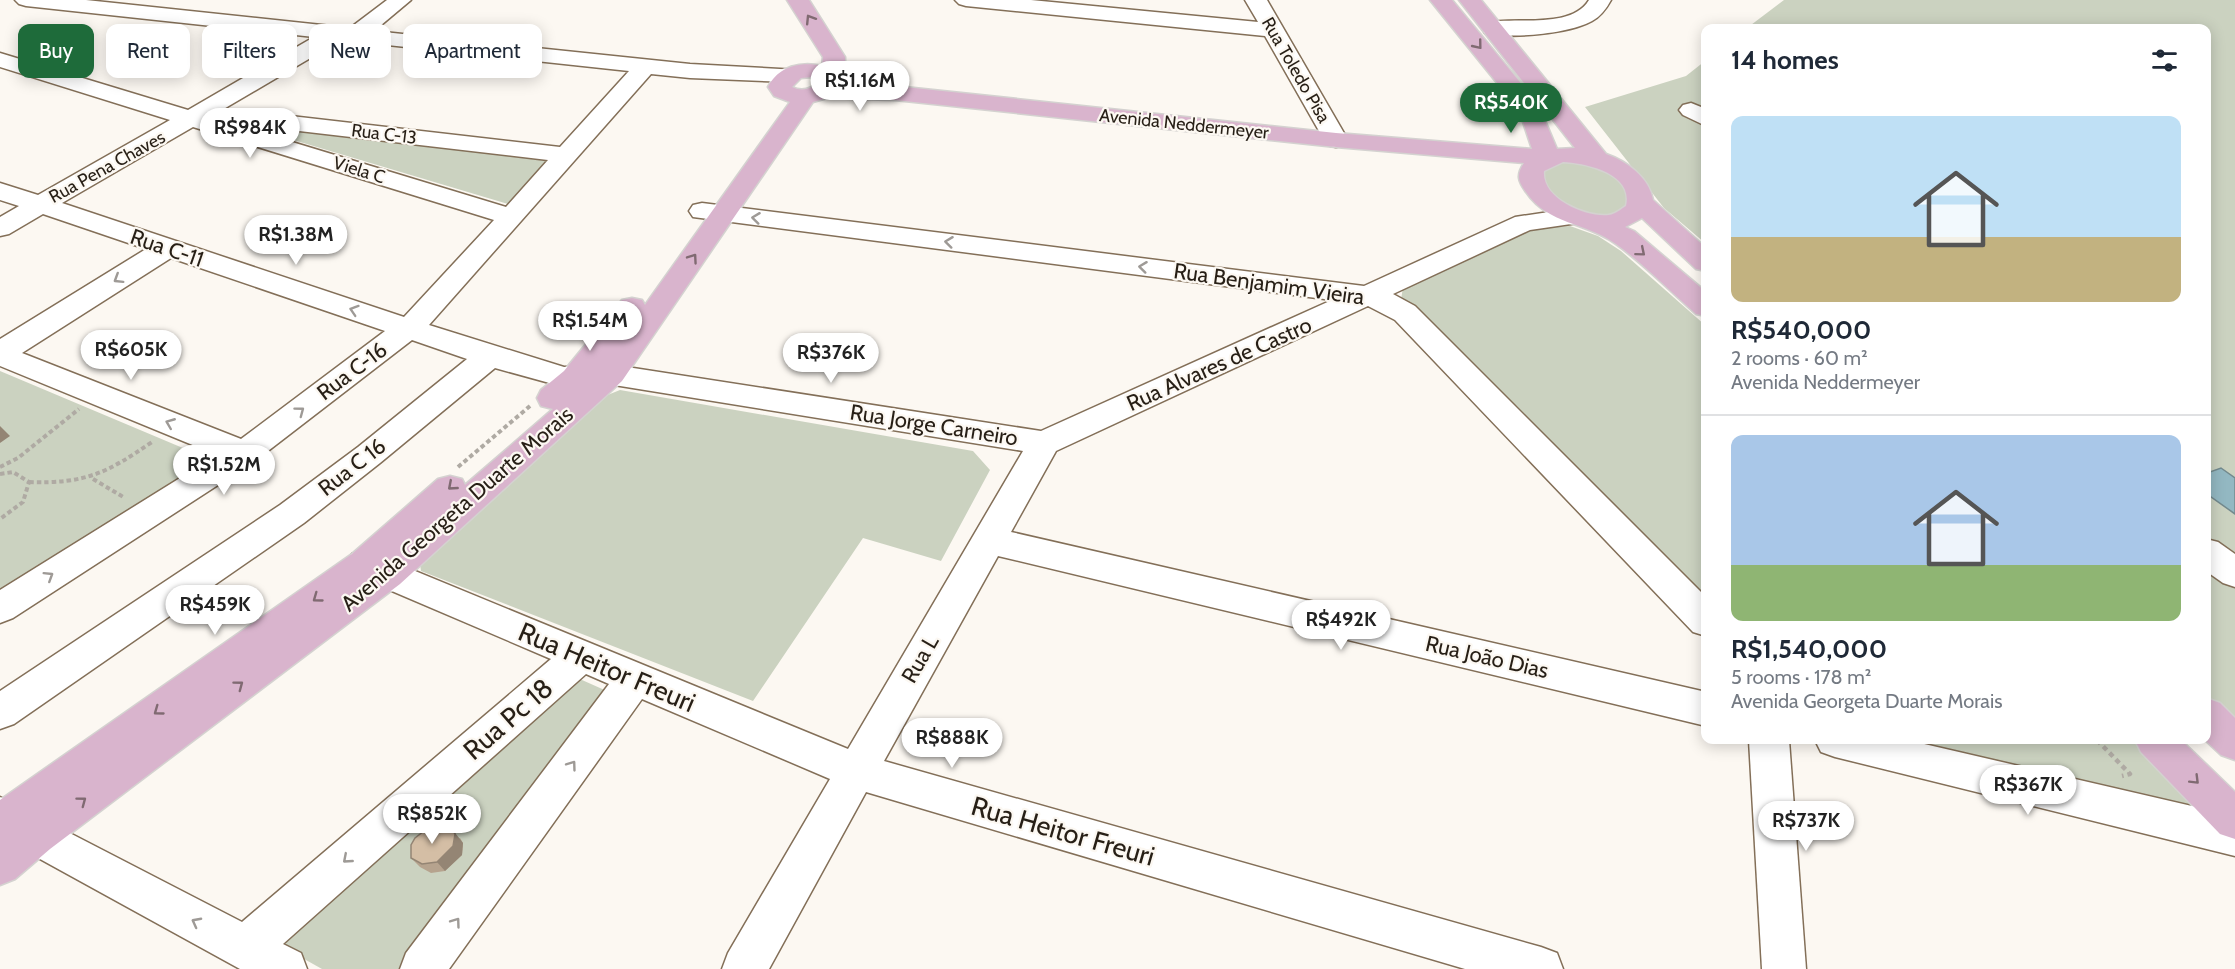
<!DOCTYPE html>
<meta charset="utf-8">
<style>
body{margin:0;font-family:Cabin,sans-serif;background:#f2f2f3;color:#1f2937;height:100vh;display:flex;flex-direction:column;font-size:22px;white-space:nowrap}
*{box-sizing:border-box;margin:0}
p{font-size:20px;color:#747a83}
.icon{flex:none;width:33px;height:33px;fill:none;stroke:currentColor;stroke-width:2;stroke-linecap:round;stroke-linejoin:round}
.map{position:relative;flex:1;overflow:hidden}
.panel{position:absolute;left:1701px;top:24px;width:510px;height:720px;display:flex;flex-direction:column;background:#fff;border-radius:12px;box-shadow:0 3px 15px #0003}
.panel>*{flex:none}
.banner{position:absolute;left:18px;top:24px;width:570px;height:54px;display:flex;gap:12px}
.price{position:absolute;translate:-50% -51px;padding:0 14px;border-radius:21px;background:#fff;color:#222;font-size:20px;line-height:39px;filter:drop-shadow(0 2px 3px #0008)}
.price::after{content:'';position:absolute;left:50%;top:36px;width:18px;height:14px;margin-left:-9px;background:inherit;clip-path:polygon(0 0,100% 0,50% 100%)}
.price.current{background:#1e6b3a;color:#fff}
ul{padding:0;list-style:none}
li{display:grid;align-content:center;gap:12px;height:318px;padding:0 30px}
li+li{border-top:2px solid #e0e1e3}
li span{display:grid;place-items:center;height:186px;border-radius:12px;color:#555}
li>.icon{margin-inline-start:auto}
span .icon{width:108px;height:108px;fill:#fffc;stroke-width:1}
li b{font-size:26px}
h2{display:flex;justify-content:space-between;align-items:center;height:72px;padding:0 30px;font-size:26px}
.tag{padding:0 21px;border-radius:12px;background:#fff;box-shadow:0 3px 15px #0003;font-size:21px;line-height:54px}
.tag.current{background:#1e6b3a;color:#fff}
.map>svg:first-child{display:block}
.green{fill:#cbd2c0}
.water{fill:#93b8c2;stroke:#738a8e;stroke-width:1.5}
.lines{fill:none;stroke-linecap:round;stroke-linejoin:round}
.minor-casing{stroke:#836f58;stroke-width:3}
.major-casing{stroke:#d4d2d0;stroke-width:3}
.path-far1{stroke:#afaaa3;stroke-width:4;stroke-dasharray:4.5 3;stroke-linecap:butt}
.path{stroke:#afaaa3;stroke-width:4.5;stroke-dasharray:5 4;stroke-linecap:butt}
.minor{fill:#fff;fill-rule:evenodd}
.major{fill:#d9b4cd;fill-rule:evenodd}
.wall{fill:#b6a38e}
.shaded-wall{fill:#948574}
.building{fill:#d4bea5;stroke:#948574;stroke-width:1.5}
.oneway{stroke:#806a72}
.oneway2{stroke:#9e9a96}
.labels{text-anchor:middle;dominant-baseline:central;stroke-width:4.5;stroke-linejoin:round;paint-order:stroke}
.far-street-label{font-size:18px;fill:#271f16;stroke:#fcf8f2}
.street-label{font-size:22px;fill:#271f16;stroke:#fcf8f2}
.near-street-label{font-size:27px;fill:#271f16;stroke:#fcf8f2}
</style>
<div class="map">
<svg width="2235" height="969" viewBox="0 0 2235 969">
<rect width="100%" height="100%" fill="#fcf8f2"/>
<g class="green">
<polygon points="1784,0 2235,0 2235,730 2206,702 2206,28 1747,28"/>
<polygon points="1705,61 1705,243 1664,208 1585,107 1686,76"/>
<polygon points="226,120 548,161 508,204"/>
<polygon points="1581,159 1616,174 1633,200 1629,208 1602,219 1567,213 1537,174 1546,164"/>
<polygon points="1570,226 1598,236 1621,251 1705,325 1705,598 1401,300 1403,287 1535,228"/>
<polygon points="0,371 209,459 0,594"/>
<polygon points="620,390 973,451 990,470 941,561 863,538 753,701 421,571 419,557 595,400"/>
<polygon points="573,676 609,692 403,969 322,969 272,941"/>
<polygon points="1853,740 2134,740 2214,821 2214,826"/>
</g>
<polygon class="water" points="2221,468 2235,478 2235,514 2207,494 2207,473"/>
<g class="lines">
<g class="minor-casing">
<g id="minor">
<path d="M 15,0 L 86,0 L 350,28 L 387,0 L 411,0 L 374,31 L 690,64 L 798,70 L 801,75 L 798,80 L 790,82 L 690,78 L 651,74 L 429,325 L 564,367 L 614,365 L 1041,431 L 1332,300 L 693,217 L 689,211 L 693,205 L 702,203 L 1364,286 L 1515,217 L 1569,209 L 1578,211 L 1582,217 L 1578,223 L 1530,230 L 1393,294 L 1415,306 L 1706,597 L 1706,636 L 1693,632 L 1395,320 L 1368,306 L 1056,451 L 1011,532 L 1706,692 L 1706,726 L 998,556 L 884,761 L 1541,947 L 1557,953 L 1563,969 L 1465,969 L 866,792 L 769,969 L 722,969 L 728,953 L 830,779 L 642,699 L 449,969 L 400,969 L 406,953 L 609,684 L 586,674 L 283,944 L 301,953 L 307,969 L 240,969 L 0,837 L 0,797 L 242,922 L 551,659 L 352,574 L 347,564 L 352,554 L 364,550 L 848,749 L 1023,451 L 614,385 L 564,387 L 495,368 L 380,463 L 304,523 L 14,724 L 0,729 L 0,691 L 280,505 L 358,447 L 467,359 L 412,340 L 255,461 L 13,618 L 0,623 L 0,590 L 217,455 L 0,366 L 0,339 L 146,249 L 43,214 L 9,234 L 0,236 L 0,217 L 19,206 L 0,200 L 0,183 L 38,195 L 170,120 L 0,67 L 0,53 L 188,110 L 314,37 L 26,6 L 19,4 ZM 341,40 L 629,71 L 560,147 L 238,110 L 230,112 L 226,117 L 230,122 L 238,124 L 548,160 L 506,207 L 210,117 ZM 193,127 L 494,220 L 404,317 L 62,203 ZM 171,258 L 385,331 L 241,439 L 22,353 Z"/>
<polygon points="955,0 1031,0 1258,22 1245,0 1267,0 1348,140 1345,145 1336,147 1327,145 1265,36 966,6 959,4"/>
<path d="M 1589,0 L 1611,0 C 1606,9 1601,16 1592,21 C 1568,34 1512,39 1485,33 L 1482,28 L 1485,23 C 1514,16 1571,30 1589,0 Z"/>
<polygon points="1691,103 1706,109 1706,126 1683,115 1679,110 1683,105"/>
<polygon points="2206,539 2218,542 2235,554 2235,587 2223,583 2206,571"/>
<polygon points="1749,740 1789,740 1806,969 1762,969"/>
<polygon points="1815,740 1907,740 2235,816 2235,856 1835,757 1821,752"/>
</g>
</g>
<g class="major-casing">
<g id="major">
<path d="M 787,0 L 809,0 L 845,57 L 845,65 L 840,76 L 842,84 L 895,86 L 1336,133 L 1532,149 L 1519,110 L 1430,0 L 1452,0 L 1538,104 L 1557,149 L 1575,148 L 1459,0 L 1481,0 L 1606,154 C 1626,161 1649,177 1653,200 L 1706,248 L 1706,271 L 1696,269 L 1642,218 L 1625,227 L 1634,231 L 1706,292 L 1706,316 L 1696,314 C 1670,291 1644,264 1616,244 C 1586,222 1548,225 1526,192 C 1518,181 1516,175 1524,163 L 1336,147 L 895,100 L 827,98 L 813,102 L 622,381 L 400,584 L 50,849 L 15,879 L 0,885 L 0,800 L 352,554 L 438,479 L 450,476 L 462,479 L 465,485 L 553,409 L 541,406 L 537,398 L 541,390 L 564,371 L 622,300 L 632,298 L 642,300 L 645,305 L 790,102 L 774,96 L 768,87 C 778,66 802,61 822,66 L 823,57 ZM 812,77 L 819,82 C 811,89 802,92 792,87 L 801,78 ZM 1563,162 C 1585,163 1634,173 1626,206 C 1621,209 1616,214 1609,215 C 1587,218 1541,199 1544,171 Z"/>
<polygon points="2206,698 2220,703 2235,718 2235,760 2221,755 2205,740"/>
<polygon points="2135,740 2181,740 2235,792 2235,839 2220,834 2141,752"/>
</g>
</g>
<g class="path-far1">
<polyline points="2206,304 2206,309"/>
<polyline points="0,467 18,458 79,409"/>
<polyline points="458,467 530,406"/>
<polyline points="0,474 13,472 29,482 23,502 0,519"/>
<polyline points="93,479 125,498"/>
<path d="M 29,482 C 85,484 107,473 152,442"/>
</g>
<polyline class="path" points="2097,740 2130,774 2122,776"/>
<use href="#minor" class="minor"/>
<use href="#major" class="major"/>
</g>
<polygon class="wall" points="460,838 463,843 462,855 445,871 431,873 420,867 411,858"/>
<g class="shaded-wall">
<polygon points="0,426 10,436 0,443"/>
<polygon points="452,829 463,843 462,855 445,871 437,862"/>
</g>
<polygon class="building" points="441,825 452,829 455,834 453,846 437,862 422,864 411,858 411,845 415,838 428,828"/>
<defs><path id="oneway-chevron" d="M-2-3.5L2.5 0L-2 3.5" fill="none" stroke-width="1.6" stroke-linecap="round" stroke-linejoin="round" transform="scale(1.5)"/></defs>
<g class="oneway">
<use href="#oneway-chevron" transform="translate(810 19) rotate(-122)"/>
<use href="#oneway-chevron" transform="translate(1478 45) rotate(51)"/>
<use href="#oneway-chevron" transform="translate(1641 252) rotate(40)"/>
<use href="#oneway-chevron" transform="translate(693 258) rotate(-55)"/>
<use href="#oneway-chevron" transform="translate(452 486) rotate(139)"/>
<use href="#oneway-chevron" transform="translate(317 598) rotate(144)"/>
<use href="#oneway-chevron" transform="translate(239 685) rotate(-37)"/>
<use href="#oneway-chevron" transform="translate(158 711) rotate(144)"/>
<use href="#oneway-chevron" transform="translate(2195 780) rotate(45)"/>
<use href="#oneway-chevron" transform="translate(82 801) rotate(-37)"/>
</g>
<g class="oneway2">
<use href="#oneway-chevron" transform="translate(756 218) rotate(-173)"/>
<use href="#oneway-chevron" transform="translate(949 242) rotate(-173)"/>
<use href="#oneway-chevron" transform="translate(1143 267) rotate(-173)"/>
<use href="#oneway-chevron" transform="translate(118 279) rotate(148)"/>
<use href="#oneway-chevron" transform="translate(354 310) rotate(-162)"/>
<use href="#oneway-chevron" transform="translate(300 411) rotate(-37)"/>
<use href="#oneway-chevron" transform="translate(170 423) rotate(-158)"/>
<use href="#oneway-chevron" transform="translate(49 576) rotate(-32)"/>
<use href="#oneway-chevron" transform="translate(572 765) rotate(-54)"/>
<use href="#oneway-chevron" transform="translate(347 859) rotate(139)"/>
<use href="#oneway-chevron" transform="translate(196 922) rotate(-152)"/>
<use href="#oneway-chevron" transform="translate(456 922) rotate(-54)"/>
</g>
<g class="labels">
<g class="far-street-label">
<text transform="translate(1296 70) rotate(60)">Rua Toledo Pisa</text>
<text transform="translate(1184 124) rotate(6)">Avenida Neddermeyer</text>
<text transform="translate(384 134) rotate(7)">Rua C-13</text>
<text transform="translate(107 167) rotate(-29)">Rua Pena Chaves</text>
<text transform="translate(359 170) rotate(17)">Viela C</text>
</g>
<g class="street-label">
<text transform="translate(167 248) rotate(19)">Rua C-11</text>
<text transform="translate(1269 284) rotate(8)">Rua Benjamim Vieira</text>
<text transform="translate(1219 364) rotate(-24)">Rua Alvares de Castro</text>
<text transform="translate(352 371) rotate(-37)">Rua C-16</text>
<text transform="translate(934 425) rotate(9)">Rua Jorge Carneiro</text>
<text transform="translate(352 467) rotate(-38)">Rua C 16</text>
<text transform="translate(457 509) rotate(-41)">Avenida Georgeta Duarte Morais</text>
<text transform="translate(1487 657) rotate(13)">Rua João Dias</text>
<text transform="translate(920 659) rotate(-60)">Rua L</text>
</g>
<g class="near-street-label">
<text transform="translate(607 667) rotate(23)">Rua Heitor Freuri</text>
<text transform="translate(508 719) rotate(-41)">Rua Pc 18</text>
<text transform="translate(1063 831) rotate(16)">Rua Heitor Freuri</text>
</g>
</g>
</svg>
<b class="price" style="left:860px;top:112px">R$1.16M</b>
<b class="price current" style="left:1511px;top:134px">R$540K</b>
<b class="price" style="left:250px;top:159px">R$984K</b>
<b class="price" style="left:296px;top:266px">R$1.38M</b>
<b class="price" style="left:590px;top:352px">R$1.54M</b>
<b class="price" style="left:131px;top:381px">R$605K</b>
<b class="price" style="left:831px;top:384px">R$376K</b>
<b class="price" style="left:224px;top:496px">R$1.52M</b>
<b class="price" style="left:215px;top:636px">R$459K</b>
<b class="price" style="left:1341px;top:651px">R$492K</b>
<b class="price" style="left:952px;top:769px">R$888K</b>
<b class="price" style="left:2028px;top:816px">R$367K</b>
<b class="price" style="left:432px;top:845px">R$852K</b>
<b class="price" style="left:1806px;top:852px">R$737K</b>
<div class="banner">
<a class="tag current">Buy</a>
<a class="tag">Rent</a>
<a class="tag">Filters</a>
<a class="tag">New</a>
<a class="tag">Apartment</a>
</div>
<section class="panel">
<h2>14 homes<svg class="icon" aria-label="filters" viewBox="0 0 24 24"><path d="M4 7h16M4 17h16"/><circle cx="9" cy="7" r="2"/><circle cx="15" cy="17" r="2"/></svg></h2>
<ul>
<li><span style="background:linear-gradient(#bfe0f5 65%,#c2b280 0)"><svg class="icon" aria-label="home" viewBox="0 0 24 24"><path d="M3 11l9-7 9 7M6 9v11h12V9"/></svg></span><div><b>R$540,000</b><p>2 rooms · 60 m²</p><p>Avenida Neddermeyer</p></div></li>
<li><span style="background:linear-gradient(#a9c7e8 70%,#8fb573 0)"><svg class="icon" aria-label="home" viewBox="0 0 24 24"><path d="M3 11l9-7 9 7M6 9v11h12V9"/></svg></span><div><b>R$1,540,000</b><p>5 rooms · 178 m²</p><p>Avenida Georgeta Duarte Morais</p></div></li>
</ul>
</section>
</div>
